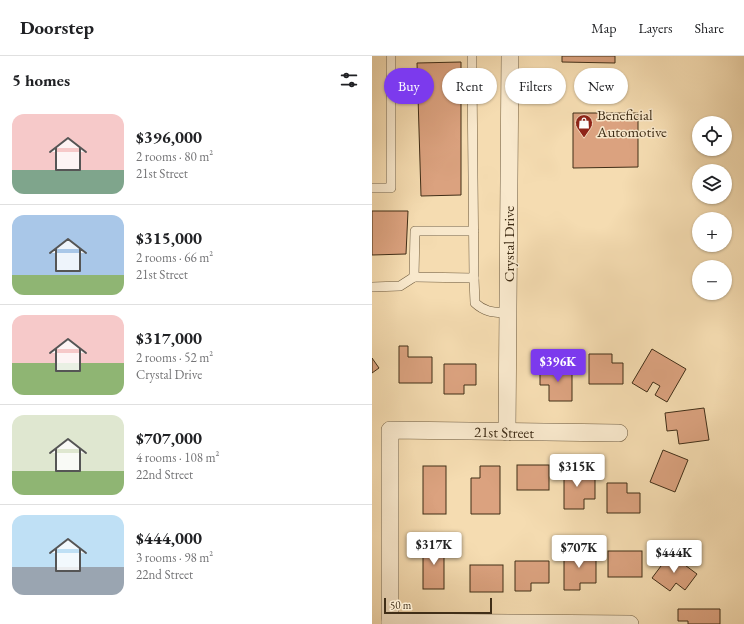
<!DOCTYPE html>
<meta charset="utf-8">
<style>
body{margin:0;font-family:"EB Garamond",serif;background:#f6f6f6;color:#202124;height:100vh;display:flex;flex-direction:column;font-size:15px;white-space:nowrap}
*{box-sizing:border-box;margin:0}
p{font-size:13px;color:#757577}
.icon{flex:none;width:22px;height:22px;fill:none;stroke:currentColor;stroke-width:2;stroke-linecap:round;stroke-linejoin:round}
.map{position:relative;flex:1;overflow:hidden}
.side{display:flex;flex-direction:column;background:#fff;width:372px}
.side>*{flex:none}
.top-card{position:absolute;left:12px;top:12px;width:300px;height:36px;display:flex;gap:8px}
.buttons{position:absolute;left:320px;top:60px;display:grid;gap:8px}
.buttons a{display:grid;place-items:center;width:40px;height:40px;border-radius:50%;background:#fff;box-shadow:0 1px 3px #0004;font-size:20px}
.scale{position:absolute;left:12px;bottom:10px;width:108px;box-sizing:border-box;padding-left:4px;border:2px solid #402e17;border-top:0;font-size:11px;line-height:14px;white-space:nowrap;color:#402e17;-webkit-text-stroke:3px #f8e8cc;paint-order:stroke}
.price{position:absolute;translate:-50% -34px;padding:0 9px;border-radius:4px;background:#fff;color:#222;font-size:13px;line-height:26px;filter:drop-shadow(0 1px 2px #0008)}
.price::after{content:'';position:absolute;left:50%;top:24px;width:12px;height:9px;margin-left:-6px;background:inherit;clip-path:polygon(0 0,100% 0,50% 100%)}
.price.selected{background:#7c3aed;color:#fff}
ul{padding:0;list-style:none}
li{display:flex;align-items:center;gap:12px;height:100px;padding:0 12px}
li+li{border-top:1px solid #e0e0e0}
li span{display:grid;place-items:center;flex:none;width:112px;height:80px;border-radius:12px;color:#555}
li>.icon{margin-inline-start:auto}
span .icon{width:48px;height:48px;fill:#fffc;stroke-width:1}
li b{font-size:17px}
h2{display:flex;justify-content:space-between;align-items:center;height:48px;padding:0 12px;font-size:17px}
.pill{padding:0 14px;border-radius:18px;background:#fff;box-shadow:0 1px 3px #0004;font-size:14px;line-height:36px}
.pill.selected{background:#7c3aed;color:#fff}
header{display:flex;align-items:center;gap:24px;box-sizing:border-box;height:56px;padding:0 20px;background:#fff;border-bottom:1px solid #e0e0e0}
header strong{font-size:19px}
nav{display:flex;gap:22px;margin-inline-start:auto;font-size:14px}
main{display:flex;flex:1;min-height:0}
.map>svg:first-child{display:block}
.building{fill:#dba27f;stroke:#402e17}
.lines{fill:none;stroke-linecap:round;stroke-linejoin:round}
.lane-casing{stroke:#6d5a3e;stroke-width:10}
.street-casing{stroke:#6d5a3e;stroke-width:18}
.lane{stroke:#f8e8cc;stroke-width:9}
.street{stroke:#f8e8cc;stroke-width:17}
.labels{text-anchor:middle;dominant-baseline:central;stroke-width:3;stroke-linejoin:round;paint-order:stroke}
.poi-label{font-size:15px;fill:#402e17;stroke:#f8e8cc;text-anchor:start}
.street-label{font-size:15px;fill:#402e17;stroke:#f8e8cc}
</style>
<header>
<strong>Doorstep</strong>
<nav><a>Map</a><a>Layers</a><a>Share</a></nav>
</header>
<main>
<section class="side">
<h2>5 homes<svg class="icon" aria-label="filters" viewBox="0 0 24 24"><path d="M4 7h16M4 17h16"/><circle cx="9" cy="7" r="2"/><circle cx="15" cy="17" r="2"/></svg></h2>
<ul>
<li><span style="background:linear-gradient(#f6c9c9 70%,#7fa58c 0)"><svg class="icon" aria-label="home" viewBox="0 0 24 24"><path d="M3 11l9-7 9 7M6 9v11h12V9"/></svg></span><div><b>$396,000</b><p>2 rooms · 80 m²</p><p>21st Street</p></div></li>
<li><span style="background:linear-gradient(#a9c7e8 75%,#8fb573 0)"><svg class="icon" aria-label="home" viewBox="0 0 24 24"><path d="M3 11l9-7 9 7M6 9v11h12V9"/></svg></span><div><b>$315,000</b><p>2 rooms · 66 m²</p><p>21st Street</p></div></li>
<li><span style="background:linear-gradient(#f6c9c9 60%,#8fb573 0)"><svg class="icon" aria-label="home" viewBox="0 0 24 24"><path d="M3 11l9-7 9 7M6 9v11h12V9"/></svg></span><div><b>$317,000</b><p>2 rooms · 52 m²</p><p>Crystal Drive</p></div></li>
<li><span style="background:linear-gradient(#dfe7d0 70%,#8fb573 0)"><svg class="icon" aria-label="home" viewBox="0 0 24 24"><path d="M3 11l9-7 9 7M6 9v11h12V9"/></svg></span><div><b>$707,000</b><p>4 rooms · 108 m²</p><p>22nd Street</p></div></li>
<li><span style="background:linear-gradient(#bfe0f5 65%,#9aa5b1 0)"><svg class="icon" aria-label="home" viewBox="0 0 24 24"><path d="M3 11l9-7 9 7M6 9v11h12V9"/></svg></span><div><b>$444,000</b><p>3 rooms · 98 m²</p><p>22nd Street</p></div></li>
</ul>
</section>
<div class="map">
<svg width="372" height="568" viewBox="0 0 372 568">
<rect width="100%" height="100%" fill="#f5dcb1"/>
<filter id="stains"><feTurbulence type="fractalNoise" baseFrequency=".005" numOctaves="4"/><feColorMatrix values="0 0 0 0 .2 0 0 0 0 .09 0 0 0 0 .02 0 0 0 .5 -.17"/></filter>
<radialGradient id="worn" r=".72"><stop offset=".6" stop-color="#630" stop-opacity="0"/><stop offset="1" stop-color="#630" stop-opacity=".3"/></radialGradient>
<g class="building">
<polygon points="190,0 243,0 243,7 190,6"/>
<polygon points="89,6 89,139 49,140 45,7"/>
<polygon points="201,57 266,57 266,111 201,112"/>
<polygon points="0,155 36,155 34,198 0,199"/>
<polygon points="27,290 36,290 36,301 60,301 60,327 27,327"/>
<polygon points="280,293 314,313 295,346 283,339 288,330 281,326 275,336 260,327"/>
<polygon points="217,298 240,298 240,307 251,307 251,328 217,328"/>
<polygon points="0,302 7,312 0,317"/>
<polygon points="72,308 104,308 104,329 92,329 92,338 72,338"/>
<polygon points="168,312 200,312 200,345 177,345 177,329 168,329"/>
<polygon points="332,352 337,384 307,388 305,374 295,375 293,357"/>
<polygon points="291,394 316,404 303,436 278,426"/>
<rect x="145" y="409" width="32" height="25"/>
<rect x="51" y="410" width="23" height="48"/>
<polygon points="108,410 128,410 128,458 99,458 99,422 108,422"/>
<polygon points="192,410 212,410 212,421 223,421 223,443 212,443 212,453 192,453"/>
<polygon points="235,427 255,427 255,437 268,437 268,457 235,457"/>
<rect x="51" y="486" width="21" height="47"/>
<rect x="236" y="495" width="34" height="26"/>
<polygon points="192,496 224,496 224,527 208,527 208,534 192,534"/>
<polygon points="298,498 325,518 313,534 304,527 298,535 280,522"/>
<polygon points="143,505 177,505 177,527 159,527 159,535 143,535"/>
<rect x="98" y="509" width="33" height="27"/>
<polygon points="306,553 348,553 348,568 316,568 316,565 306,565"/>
</g>
<g class="lines">
<g class="lane-casing">
<g id="lane">
<polyline points="100,0 100,19 102,222 42,221 43,175 102,175"/>
<polyline points="0,132 19,132 19,0"/>
<path d="M 102,222 L 103,247 C 114,257 122,256 136,257"/>
<polyline points="0,231 28,230 42,221"/>
</g>
</g>
<g class="street-casing">
<g id="street">
<polyline points="135,376 138,0"/>
<polyline points="18,566 258,568"/>
<polyline points="18,568 18,374 247,377"/>
</g>
</g>
<use href="#lane" class="lane"/>
<use href="#street" class="street"/>
</g>
<defs>
<g id="shop-pin" transform="scale(0.9)"><path d="M0 17L-7.5 6A9.5 9.5 0 1 1 7.5 6Z" fill="#8f2418" stroke="#f8e8cc"/><path d="M-5-2.5h2.3a2.7 3.5 0 0 1 5.4 0H5L5.5 6h-11ZM-1.5-2.5h3a1.5 2.3 0 0 0-3 0Z" fill="#fff"/></g>
</defs>
<g fill-rule="evenodd">
<use href="#shop-pin" x="212" y="67"/>
</g>
<g class="labels">
<g class="poi-label">
<text x="225" y="58">Beneficial<tspan x="225" dy="17">Automotive</tspan></text>
</g>
<g class="street-label">
<text transform="translate(136 188) rotate(-90)">Crystal Drive</text>
<text transform="translate(132 376) rotate(1)">21st Street</text>
</g>
</g>
<rect width="100%" height="100%" filter="url(#stains)"/>
<rect width="100%" height="100%" fill="url(#worn)"/>
</svg>
<div class="buttons">
<a><svg class="icon" aria-label="locate" viewBox="0 0 24 24"><circle cx="12" cy="12" r="6"/><path d="M12 2v4M12 18v4M2 12h4M18 12h4"/></svg></a>
<a><svg class="icon" aria-label="layers" viewBox="0 0 24 24"><path d="M12 4l9 5-9 5-9-5zM3 14l9 5 9-5"/></svg></a>
<a>+</a>
<a>−</a>
</div>
<div class="scale">50 m</div>
<b class="price selected" style="left:186px;top:327px">$396K</b>
<b class="price" style="left:205px;top:432px">$315K</b>
<b class="price" style="left:62px;top:510px">$317K</b>
<b class="price" style="left:207px;top:513px">$707K</b>
<b class="price" style="left:302px;top:518px">$444K</b>
<div class="top-card">
<a class="pill selected">Buy</a>
<a class="pill">Rent</a>
<a class="pill">Filters</a>
<a class="pill">New</a>
</div>
</div>
</main>
